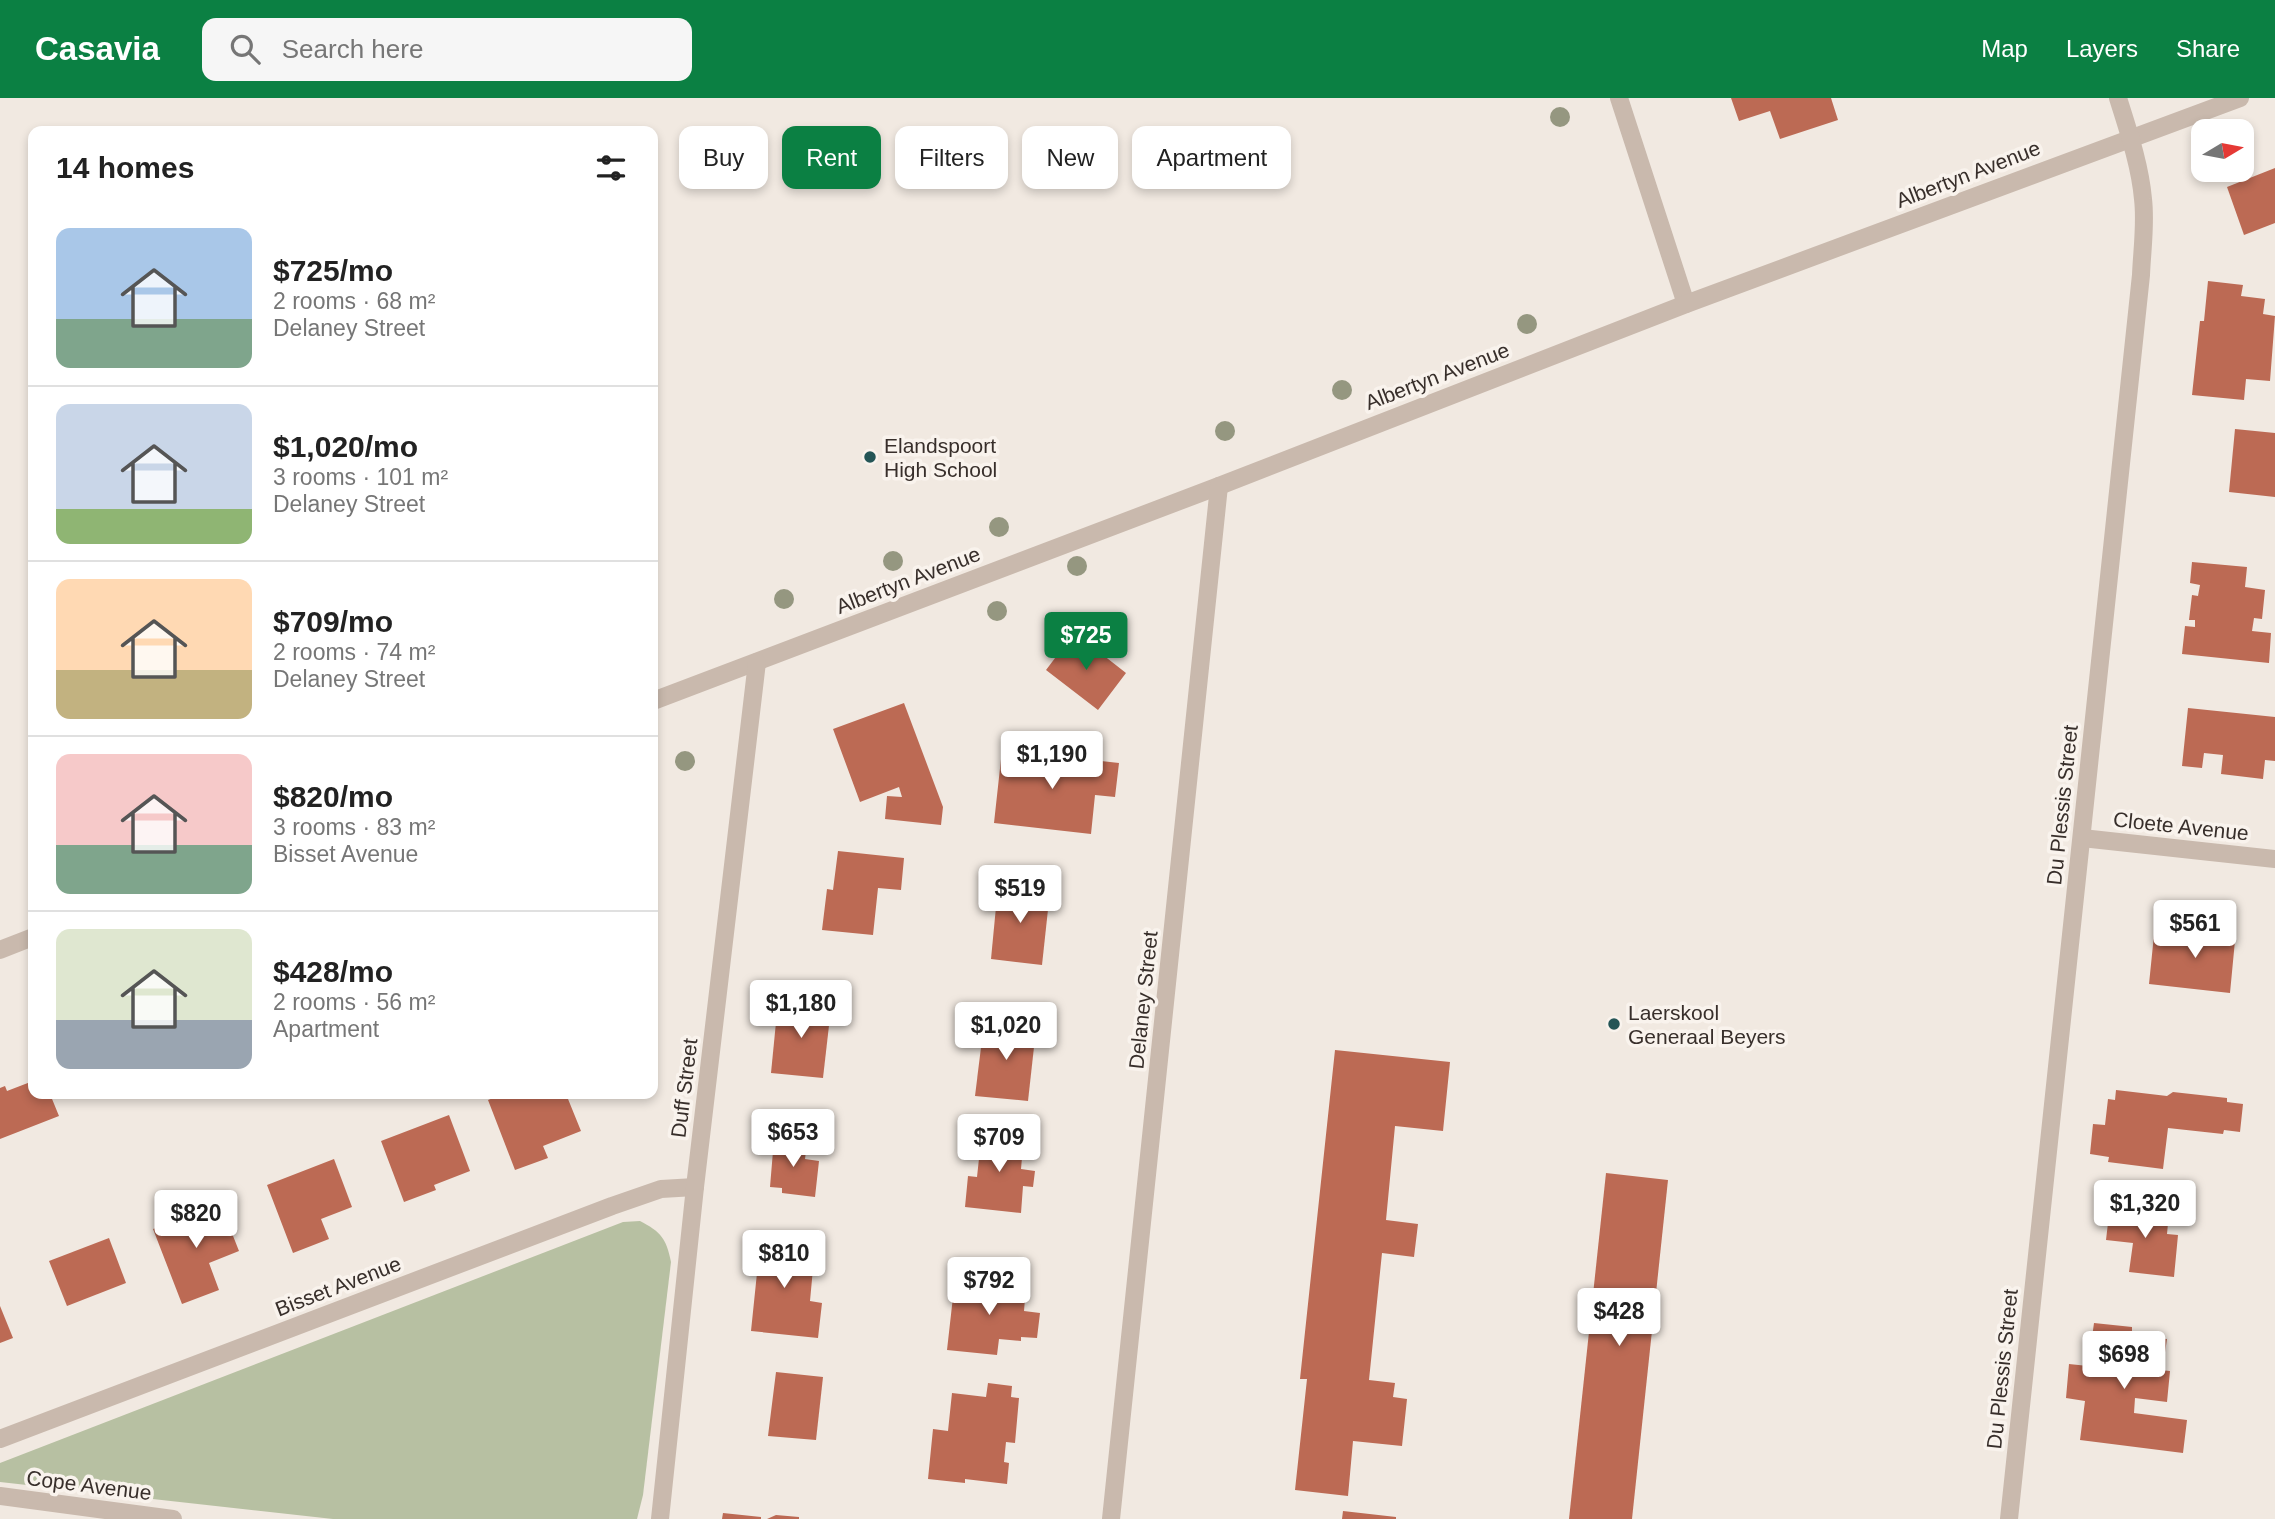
<!DOCTYPE html>
<meta charset="utf-8">
<style>
body{margin:0;font-family:Arial,sans-serif;background:#f6f6f6;color:#222;height:100vh;display:flex;flex-direction:column;font-size:26px;white-space:nowrap}
*{box-sizing:border-box;margin:0}
p{font-size:23px;color:#767676}
.icon{flex:none;width:38px;height:38px;fill:none;stroke:currentColor;stroke-width:2;stroke-linecap:round;stroke-linejoin:round}
.map{position:relative;flex:1;overflow:hidden}
.details{position:absolute;left:28px;top:28px;width:630px;height:973px;display:flex;flex-direction:column;background:#fff;border-radius:14px;box-shadow:0 4px 10px #0003}
.details>*{flex:none}
.banner{position:absolute;left:679px;top:28px;width:665px;height:63px;display:flex;gap:14px}
.needle{width:46px;rotate:80deg}
.tools{position:absolute;left:2191px;top:21px;display:grid;gap:14px}
.tools a{display:grid;place-items:center;width:63px;height:63px;border-radius:14px;background:#fff;box-shadow:0 4px 10px #0003;font-size:35px}
.price{position:absolute;translate:-50% -60px;padding:0 16px;border-radius:7px;background:#fff;color:#222;font-size:23px;line-height:46px;filter:drop-shadow(0 2px 4px #0008)}
.price::after{content:'';position:absolute;left:50%;top:42px;width:21px;height:16px;margin-left:-10px;background:inherit;clip-path:polygon(0 0,100% 0,50% 100%)}
.price.active{background:#0b8043;color:#fff}
ul{padding:0;list-style:none}
li{display:flex;align-items:center;gap:21px;height:175px;padding:0 28px}
li+li{border-top:2px solid #e0e0e0}
li span{display:grid;place-items:center;flex:none;width:196px;height:140px;border-radius:14px;color:#555}
li>.icon{margin-inline-start:auto}
span .icon{width:84px;height:84px;fill:#fffc;stroke-width:1}
li b{font-size:30px}
h2{display:flex;justify-content:space-between;align-items:center;height:84px;padding:0 28px;font-size:30px}
.tag{padding:0 24px;border-radius:14px;background:#fff;box-shadow:0 4px 10px #0003;font-size:24px;line-height:63px}
.tag.active{background:#0b8043;color:#fff}
header{display:flex;align-items:center;gap:42px;box-sizing:border-box;height:98px;padding:0 35px;background:#0b8043;color:#fff}
header strong{font-size:33px}
nav{display:flex;gap:38px;margin-inline-start:auto;font-size:24px}
.search{width:490px;height:63px;background:#f6f6f6;display:flex;align-items:center;gap:18px;box-sizing:border-box;padding:0 24px;border-radius:14px;color:#767676;font-size:26px}
.map>svg:first-child{display:block}
.green{fill:#b7c0a2}
.building{fill:#bc6a54}
.lines{fill:none;stroke-linecap:round;stroke-linejoin:round}
.minor{stroke:#c9b9ad;stroke-width:18}
.tree{fill:#959780}
.poi-dot{fill:#245556;stroke:#f9f3ed;stroke-width:2.5}
.labels{text-anchor:middle;dominant-baseline:central;stroke-width:7;stroke-linejoin:round;paint-order:stroke}
.street-label{font-size:21px;fill:#382f2b;stroke:#f9f3ed}
.poi-label{font-size:21px;fill:#382f2b;stroke:#f9f3ed;text-anchor:start}
</style>
<header>
<strong>Casavia</strong>
<div class="search"><svg class="icon" aria-label="search" viewBox="0 0 24 24"><circle cx="10" cy="10" r="6"/><path d="M15 15l6 6"/></svg>Search here</div>
<nav><a>Map</a><a>Layers</a><a>Share</a></nav>
</header>
<div class="map">
<svg width="2275" height="1421" viewBox="0 0 2275 1421">
<rect width="100%" height="100%" fill="#f1e9e1"/>
<path class="green" d="M 640,1123 C 661,1134 666,1140 671,1164 L 643,1397 L 637,1421 L 333,1421 L 0,1384 L 0,1365 L 623,1124 Z"/>
<g class="building">
<polygon points="1731,0 1831,0 1838,22 1780,41 1770,13 1739,23"/>
<polygon points="2275,70 2275,125 2244,137 2227,89"/>
<polygon points="2208,183 2243,187 2241,198 2265,201 2263,216 2275,218 2270,283 2246,281 2244,302 2192,297 2200,223 2204,223"/>
<polygon points="2235,331 2275,335 2275,399 2229,394"/>
<polygon points="2192,464 2247,469 2245,489 2265,492 2262,521 2254,520 2252,533 2271,535 2269,565 2182,556 2185,528 2195,529 2195,522 2189,522 2192,497 2198,498 2200,487 2190,485"/>
<polygon points="1071,539 1085,549 1089,546 1126,575 1098,612 1046,572"/>
<polygon points="904,605 943,709 941,727 885,721 887,698 902,699 899,689 860,704 833,631"/>
<polygon points="2188,610 2275,619 2275,663 2265,662 2263,681 2221,676 2223,657 2204,655 2202,670 2182,668"/>
<polygon points="1002,652 1119,665 1115,699 1095,697 1091,736 994,725"/>
<polygon points="838,753 904,760 901,792 878,790 873,837 822,832 827,791 833,792"/>
<polygon points="998,788 1050,793 1042,867 991,861"/>
<polygon points="2190,827 2236,832 2230,895 2149,886 2154,837 2189,840"/>
<polygon points="778,904 831,910 823,980 771,975"/>
<polygon points="984,925 1036,931 1028,1003 975,998"/>
<polygon points="1335,952 1450,964 1443,1033 1395,1028 1386,1122 1418,1126 1414,1159 1382,1155 1369,1282 1395,1285 1393,1299 1407,1301 1402,1348 1353,1343 1348,1398 1295,1392 1307,1281 1300,1281"/>
<polygon points="33,983 33,996 50,996 59,1018 0,1041 0,990 5,988 7,993"/>
<polygon points="2116,992 2167,998 2173,994 2227,1000 2227,1004 2243,1006 2240,1034 2224,1032 2223,1036 2168,1030 2163,1071 2108,1064 2109,1059 2090,1056 2093,1026 2105,1027 2108,1001 2115,1002"/>
<polygon points="503,996 566,996 581,1033 543,1048 548,1060 515,1072 488,1002"/>
<polygon points="449,1017 470,1073 434,1087 436,1092 404,1104 381,1043"/>
<polygon points="982,1033 1024,1037 1021,1071 1035,1073 1033,1089 1023,1088 1021,1115 965,1109 968,1078 977,1079"/>
<polygon points="774,1041 807,1045 805,1061 819,1063 815,1099 782,1095 782,1090 770,1089"/>
<polygon points="334,1061 352,1109 321,1121 329,1141 293,1155 267,1087"/>
<polygon points="1606,1075 1668,1082 1632,1421 1569,1421"/>
<polygon points="220,1105 239,1153 209,1165 219,1192 182,1206 153,1131"/>
<polygon points="2110,1108 2169,1115 2167,1136 2178,1137 2174,1179 2129,1174 2133,1145 2106,1142"/>
<polygon points="109,1140 126,1185 67,1208 49,1163"/>
<polygon points="752,1142 815,1149 810,1203 822,1205 818,1240 751,1233 757,1175 749,1174"/>
<polygon points="955,1181 1026,1188 1024,1213 1040,1215 1037,1240 1021,1239 1021,1243 999,1241 997,1257 947,1252"/>
<polygon points="0,1208 13,1240 0,1245"/>
<polygon points="2094,1225 2132,1229 2132,1237 2167,1241 2164,1261 2152,1260 2151,1271 2170,1273 2167,1304 2135,1300 2134,1315 2187,1322 2183,1355 2080,1342 2085,1303 2066,1300 2069,1266 2088,1268"/>
<polygon points="776,1274 823,1279 816,1342 768,1338"/>
<polygon points="988,1285 1012,1288 1011,1299 1019,1300 1015,1345 1006,1344 1004,1364 1009,1365 1007,1386 965,1381 965,1385 928,1381 933,1331 948,1333 952,1295 986,1299"/>
<polygon points="1343,1413 1396,1419 1396,1421 1342,1421"/>
<polygon points="723,1415 761,1419 761,1421 722,1421"/>
<polygon points="776,1417 799,1419 799,1421 767,1421"/>
</g>
<g class="lines">
<g class="minor">
<polyline points="1619,0 1686,206"/>
<polyline points="653,603 1219,388 1686,206 2240,0"/>
<polyline points="2082,740 2275,761"/>
<polyline points="0,852 33,839"/>
<polyline points="0,1341 612,1108 661,1091 695,1089"/>
<polyline points="0,1398 173,1421"/>
<polyline points="660,1421 695,1089 757,564"/>
<polyline points="1111,1421 1219,388"/>
<path d="M 2009,1421 L 2141,177 C 2142,152 2146,126 2143,101 C 2140,67 2128,32 2118,0"/>
</g>
</g>
<g class="tree">
<circle cx="1560" cy="19" r="10"/>
<circle cx="1527" cy="226" r="10"/>
<circle cx="1342" cy="292" r="10"/>
<circle cx="1225" cy="333" r="10"/>
<circle cx="999" cy="429" r="10"/>
<circle cx="893" cy="463" r="10"/>
<circle cx="1077" cy="468" r="10"/>
<circle cx="784" cy="501" r="10"/>
<circle cx="997" cy="513" r="10"/>
<circle cx="685" cy="663" r="10"/>
</g>
<g class="poi-dot">
<circle cx="870" cy="359" r="7"/>
<circle cx="1614" cy="926" r="7"/>
</g>
<g class="labels">
<g class="street-label">
<text transform="translate(1968 76) rotate(-21)">Albertyn Avenue</text>
<text transform="translate(1437 278) rotate(-21)">Albertyn Avenue</text>
<text transform="translate(908 482) rotate(-21)">Albertyn Avenue</text>
<text transform="translate(2062 707) rotate(-84)">Du Plessis Street</text>
<text transform="translate(2181 728) rotate(6)">Cloete Avenue</text>
<text transform="translate(1143 902) rotate(-84)">Delaney Street</text>
<text transform="translate(684 990) rotate(-83)">Duff Street</text>
<text transform="translate(338 1188) rotate(-21)">Bisset Avenue</text>
<text transform="translate(2002 1271) rotate(-84)">Du Plessis Street</text>
<text transform="translate(89 1387) rotate(7)">Cope Avenue</text>
</g>
<g class="poi-label">
<text x="884" y="347">Elandspoort<tspan x="884" dy="24">High School</tspan></text>
<text x="1628" y="914">Laerskool<tspan x="1628" dy="24">Generaal Beyers</tspan></text>
</g>
</g>
</svg>
<div class="tools">
<a><svg class="needle" viewBox="-14 -14 28 28"><path d="M0-13l5 13h-10z" fill="#e53935"/><path d="M0 13l5-13h-10z" fill="#767676"/></svg></a>
</div>
<b class="price active" style="left:1086px;top:574px">$725</b>
<b class="price" style="left:1052px;top:693px">$1,190</b>
<b class="price" style="left:1020px;top:827px">$519</b>
<b class="price" style="left:2195px;top:862px">$561</b>
<b class="price" style="left:801px;top:942px">$1,180</b>
<b class="price" style="left:1006px;top:964px">$1,020</b>
<b class="price" style="left:793px;top:1071px">$653</b>
<b class="price" style="left:999px;top:1076px">$709</b>
<b class="price" style="left:2145px;top:1142px">$1,320</b>
<b class="price" style="left:196px;top:1152px">$820</b>
<b class="price" style="left:784px;top:1192px">$810</b>
<b class="price" style="left:989px;top:1219px">$792</b>
<b class="price" style="left:1619px;top:1250px">$428</b>
<b class="price" style="left:2124px;top:1293px">$698</b>
<div class="banner">
<a class="tag">Buy</a>
<a class="tag active">Rent</a>
<a class="tag">Filters</a>
<a class="tag">New</a>
<a class="tag">Apartment</a>
</div>
<section class="details">
<h2>14 homes<svg class="icon" aria-label="filters" viewBox="0 0 24 24"><path d="M4 7h16M4 17h16"/><circle cx="9" cy="7" r="2"/><circle cx="15" cy="17" r="2"/></svg></h2>
<ul>
<li><span style="background:linear-gradient(#a9c7e8 65%,#7fa58c 0)"><svg class="icon" aria-label="home" viewBox="0 0 24 24"><path d="M3 11l9-7 9 7M6 9v11h12V9"/></svg></span><div><b>$725/mo</b><p>2 rooms · 68 m²</p><p>Delaney Street</p></div></li>
<li><span style="background:linear-gradient(#c9d6e8 75%,#8fb573 0)"><svg class="icon" aria-label="home" viewBox="0 0 24 24"><path d="M3 11l9-7 9 7M6 9v11h12V9"/></svg></span><div><b>$1,020/mo</b><p>3 rooms · 101 m²</p><p>Delaney Street</p></div></li>
<li><span style="background:linear-gradient(#ffd9b3 65%,#c2b280 0)"><svg class="icon" aria-label="home" viewBox="0 0 24 24"><path d="M3 11l9-7 9 7M6 9v11h12V9"/></svg></span><div><b>$709/mo</b><p>2 rooms · 74 m²</p><p>Delaney Street</p></div></li>
<li><span style="background:linear-gradient(#f6c9c9 65%,#7fa58c 0)"><svg class="icon" aria-label="home" viewBox="0 0 24 24"><path d="M3 11l9-7 9 7M6 9v11h12V9"/></svg></span><div><b>$820/mo</b><p>3 rooms · 83 m²</p><p>Bisset Avenue</p></div></li>
<li><span style="background:linear-gradient(#dfe7d0 65%,#9aa5b1 0)"><svg class="icon" aria-label="home" viewBox="0 0 24 24"><path d="M3 11l9-7 9 7M6 9v11h12V9"/></svg></span><div><b>$428/mo</b><p>2 rooms · 56 m²</p><p>Apartment</p></div></li>
</ul>
</section>
</div>
